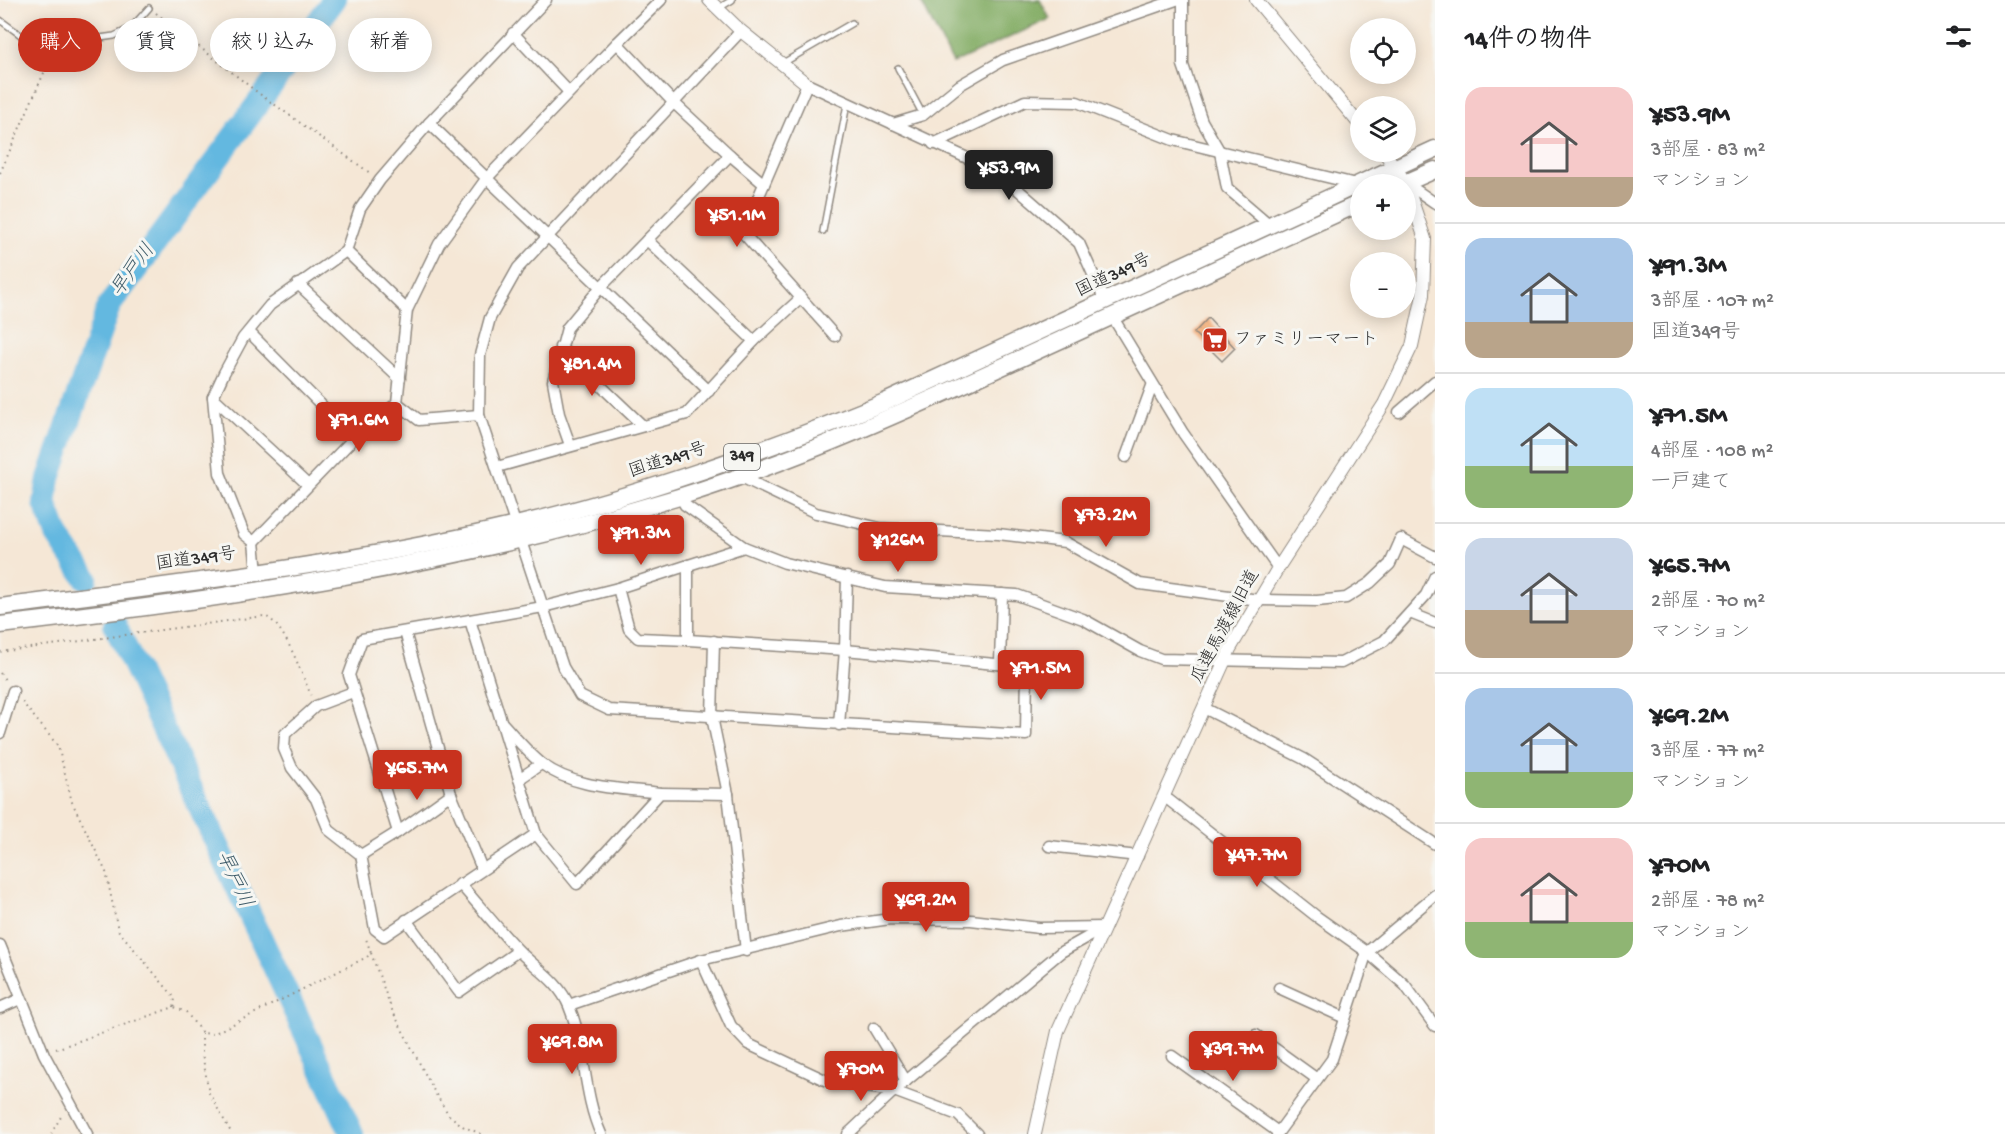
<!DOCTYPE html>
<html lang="ja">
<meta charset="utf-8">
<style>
body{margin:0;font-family:"Gochi Hand","Klee One",sans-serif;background:#f2f2f2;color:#202124;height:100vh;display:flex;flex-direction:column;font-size:22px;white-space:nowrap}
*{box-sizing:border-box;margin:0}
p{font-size:20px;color:#757577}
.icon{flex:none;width:33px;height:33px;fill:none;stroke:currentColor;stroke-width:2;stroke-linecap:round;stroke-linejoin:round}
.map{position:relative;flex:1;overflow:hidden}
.details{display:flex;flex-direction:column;background:#fff;width:570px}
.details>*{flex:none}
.guide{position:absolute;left:18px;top:18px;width:570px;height:54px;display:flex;gap:12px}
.buttons{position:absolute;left:1350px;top:18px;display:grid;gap:12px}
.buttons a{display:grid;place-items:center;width:66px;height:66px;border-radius:50%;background:#fff;box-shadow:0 3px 15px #0003;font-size:30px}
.price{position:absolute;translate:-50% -51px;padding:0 14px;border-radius:6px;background:#c8321e;color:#fff;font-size:20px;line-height:39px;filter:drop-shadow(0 2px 3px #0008)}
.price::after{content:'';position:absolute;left:50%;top:36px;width:18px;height:14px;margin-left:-9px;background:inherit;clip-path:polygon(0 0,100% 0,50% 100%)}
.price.current{background:#222;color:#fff}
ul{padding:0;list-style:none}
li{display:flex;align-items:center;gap:18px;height:150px;padding:0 30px}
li+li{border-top:2px solid #e0e0e0}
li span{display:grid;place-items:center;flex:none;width:168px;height:120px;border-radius:18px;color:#555}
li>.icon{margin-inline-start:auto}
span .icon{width:72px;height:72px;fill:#fffc;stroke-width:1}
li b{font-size:26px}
h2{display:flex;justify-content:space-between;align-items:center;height:72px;padding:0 30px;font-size:26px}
.tag{padding:0 21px;border-radius:27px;background:#fff;box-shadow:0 3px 15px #0003;font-size:21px;line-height:54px}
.tag.current{background:#c8321e;color:#fff}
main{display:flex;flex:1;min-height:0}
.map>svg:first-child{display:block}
.forest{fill:#81ab62;stroke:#566b46;stroke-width:1.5}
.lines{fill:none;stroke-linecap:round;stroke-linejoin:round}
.river{stroke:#64b8e0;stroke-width:24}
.building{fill:#f1ab74}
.service-casing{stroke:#908980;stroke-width:8}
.minor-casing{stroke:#908980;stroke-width:13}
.tertiary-casing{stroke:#908980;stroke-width:14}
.trunk-casing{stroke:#908980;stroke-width:19}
.path{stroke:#908980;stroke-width:2;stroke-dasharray:1.5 4.5;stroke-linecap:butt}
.service{stroke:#fff;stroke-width:5}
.minor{stroke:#fff;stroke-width:10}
.tertiary{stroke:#fff;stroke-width:12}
.trunk{stroke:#fff;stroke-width:16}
.labels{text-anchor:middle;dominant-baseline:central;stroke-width:6;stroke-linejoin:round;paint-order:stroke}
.shield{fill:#f6f6f2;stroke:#686867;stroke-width:1.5}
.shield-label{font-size:16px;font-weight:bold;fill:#2b2b2b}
.street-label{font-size:18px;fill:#2b2b2b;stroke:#f6f6f2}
.poi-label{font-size:18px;fill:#2b2b2b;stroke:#f6f6f2;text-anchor:start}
.water-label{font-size:20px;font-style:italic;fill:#3f5c6a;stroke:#f6f6f2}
</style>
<main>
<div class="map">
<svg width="1435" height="1134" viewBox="0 0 1435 1134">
<rect width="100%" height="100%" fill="#f6f6f2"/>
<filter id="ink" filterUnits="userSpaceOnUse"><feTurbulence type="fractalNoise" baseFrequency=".0167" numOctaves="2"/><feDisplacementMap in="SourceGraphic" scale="12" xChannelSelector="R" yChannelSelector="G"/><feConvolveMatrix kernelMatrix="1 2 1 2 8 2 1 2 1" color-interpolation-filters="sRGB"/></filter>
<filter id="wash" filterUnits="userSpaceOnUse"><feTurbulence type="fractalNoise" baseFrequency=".008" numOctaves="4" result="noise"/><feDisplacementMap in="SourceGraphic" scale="24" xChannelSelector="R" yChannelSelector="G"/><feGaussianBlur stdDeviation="1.35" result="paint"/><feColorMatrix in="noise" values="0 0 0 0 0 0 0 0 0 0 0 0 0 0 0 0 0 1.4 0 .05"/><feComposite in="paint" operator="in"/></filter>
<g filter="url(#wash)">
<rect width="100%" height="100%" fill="#f5e7d6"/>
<polygon class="forest" points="920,0 1040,0 1050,19 953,63"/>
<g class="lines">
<g class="river">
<polyline points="86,578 57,535 45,503 49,478 109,306 334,0"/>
<polyline points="115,625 352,1134"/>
</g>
</g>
<g id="blocks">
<polygon class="building" points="1208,318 1235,348 1222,361 1194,333"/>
</g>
</g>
<g filter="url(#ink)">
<use href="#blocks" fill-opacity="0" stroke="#908980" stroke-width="1.5"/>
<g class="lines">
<g class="service-casing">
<g id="service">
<polyline points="719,8 732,0"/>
<polyline points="0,20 51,57 93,39 114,36 131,28 149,8"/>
<polyline points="783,63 852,23"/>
<polyline points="898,68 923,115"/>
<polyline points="823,231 847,104"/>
</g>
</g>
<g class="minor-casing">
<g id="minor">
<polyline points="1183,0 1183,65 1202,121 1220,152 1227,188 1270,225"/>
<polyline points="741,31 518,268 490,318 480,355 479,415 563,667 580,696 609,710 1026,735 1027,667 845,650 839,725"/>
<polyline points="513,33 569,92"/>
<polyline points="617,43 661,0"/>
<polyline points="429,123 709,391"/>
<polyline points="893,124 923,115 960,85 1003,60 1176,0"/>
<polyline points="933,144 1025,101 1077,102 1173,140 1356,184"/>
<polyline points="730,155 764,184"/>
<polyline points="1406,183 1435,203"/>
<polyline points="647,240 754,341"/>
<polyline points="346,251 407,310 397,403"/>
<polyline points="298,284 400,379"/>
<polyline points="801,298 835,336"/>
<polyline points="407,310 439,244 486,179 617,43 673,102 730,155 600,288 567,328 553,381 559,414 570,445"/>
<polyline points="1112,316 1183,433 1278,568"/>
<polyline points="249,332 354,438"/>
<polyline points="560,347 643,426"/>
<polyline points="213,397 308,485"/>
<polyline points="1399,412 1435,381"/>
<polyline points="1126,457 1152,386"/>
<polyline points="497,467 687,414 754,341 801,298 743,233 807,84 978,163 1007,180 1079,243 1105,301"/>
<polyline points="739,476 816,513 880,528 998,534 1065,542 1140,584 1259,600 1317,601 1346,598 1370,583 1390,564 1401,539 1435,557"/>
<polyline points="680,496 685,505 744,547 785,563 885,587 1017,595 1083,619 1140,651 1161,659 1341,663 1384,641 1426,595 1435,576"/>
<polyline points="254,542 354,438 397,403 419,420 479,415"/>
<polyline points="257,572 254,542 244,534 220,473 213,397 224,373 243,338 270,305 346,251 360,209 380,180 429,123 546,0"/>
<polyline points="618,588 629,629 638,638 688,640 688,565"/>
<polyline points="1410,613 1435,623"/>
<polyline points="470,620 536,834"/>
<polyline points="405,632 451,794 482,869"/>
<polyline points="688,640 845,650 847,577"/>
<polyline points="714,641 712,717 728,794 746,951"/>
<polyline points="1000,664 1002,594"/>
<polyline points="353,692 316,706 285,734 284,749 292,768 316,799 329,830 361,855"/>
<polyline points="1204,708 1304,759 1435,844"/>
<path d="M 503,724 C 515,737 528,753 542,764 C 575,789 620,788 660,793"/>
<polyline points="0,733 13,691"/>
<polyline points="519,779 541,764"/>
<polyline points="728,794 660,793 577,884 536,834 384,936 375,929 361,855 398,832 349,675 362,639 543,607 618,588 744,547"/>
<polyline points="1165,797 1316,916 1367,952 1405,985 1435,1026"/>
<polyline points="398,832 451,794"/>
<polyline points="1049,846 1138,856"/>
<path d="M 460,884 C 479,905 497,928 517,949 C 535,968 559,981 569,1006 C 586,1048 583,1094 601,1134"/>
<polyline points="406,920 459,992 518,951"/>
<polyline points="0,945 44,1054 87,1134"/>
<polyline points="701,960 731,1026 748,1044 827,1081 894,1091"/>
<polyline points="1279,988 1345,1018"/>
<polyline points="569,1005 701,960 841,926 890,919 971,920 1039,928 1105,927"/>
<polyline points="0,1008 20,999"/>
<polyline points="874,1028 906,1081"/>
<polyline points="1256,1035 1317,1079"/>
<polyline points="1172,1056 1278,1132"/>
<polyline points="848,1134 894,1091"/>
<polyline points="977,1134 958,1115 894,1091 1061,952 1102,929"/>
<polyline points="1277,1134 1332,1059 1367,952 1435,895"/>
</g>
</g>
<g class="tertiary-casing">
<g id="tertiary">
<polyline points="709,0 741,31 807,84"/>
<polyline points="1256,0 1360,125"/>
<polyline points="1035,1134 1058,1031 1230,649 1278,568 1384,404 1412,346 1423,295 1425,239 1406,183 1384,152"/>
</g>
</g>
<g class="trunk-casing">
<g id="trunk">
<polyline points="1403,184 1435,170"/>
<path d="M 0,607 C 172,585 346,565 516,525 C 642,495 764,451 885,402 L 1435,149"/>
<path d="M 0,625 C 229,599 458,564 679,497 C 801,459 917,406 1032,353 C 1142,302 1251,252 1360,203"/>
</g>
</g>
<g class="path">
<polyline points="156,13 257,92 370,173"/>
<polyline points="0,173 47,66"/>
<path d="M 0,652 L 264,616 C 284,621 302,676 311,695"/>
<polyline points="0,673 6,681"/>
<polyline points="22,702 58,746 72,802 106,872 118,930 175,998 174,1007"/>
<polyline points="371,953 391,1008 435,1093 449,1115 464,1127 482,1134"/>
<polyline points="202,1033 202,1053 209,1093 232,1134"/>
<polyline points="56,1049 174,1007 186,1012 202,1033 213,1034 367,957 371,953 365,936"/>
<polyline points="51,1134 62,1115"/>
</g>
<use href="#service" class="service"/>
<use href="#minor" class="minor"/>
<use href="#tertiary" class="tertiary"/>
<use href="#trunk" class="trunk"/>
</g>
</g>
<defs>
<g id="supermarket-square" transform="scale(1.35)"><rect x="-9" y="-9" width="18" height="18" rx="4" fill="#c8321e" stroke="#f6f6f2"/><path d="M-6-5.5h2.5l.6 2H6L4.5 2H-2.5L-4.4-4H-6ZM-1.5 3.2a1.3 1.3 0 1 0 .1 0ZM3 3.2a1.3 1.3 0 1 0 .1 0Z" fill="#fff"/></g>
</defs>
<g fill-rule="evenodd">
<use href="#supermarket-square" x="1215" y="340"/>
</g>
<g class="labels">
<rect class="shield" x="724" y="444" width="36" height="26" rx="4.5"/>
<g class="shield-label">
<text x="742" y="457">349</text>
</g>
<g class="street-label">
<text transform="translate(1114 276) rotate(-25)">国道349号</text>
<text transform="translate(668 461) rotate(-18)">国道349号</text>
<text transform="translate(196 560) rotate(-8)">国道349号</text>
<text transform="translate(1226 627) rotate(-62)">瓜連馬渡線旧道</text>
</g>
<g class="poi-label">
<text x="1234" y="340">ファミリーマート</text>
</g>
<g class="water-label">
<text transform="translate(134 271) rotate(-54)">早戸川</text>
<text transform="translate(233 880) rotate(65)">早戸川</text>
</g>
</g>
</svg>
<div class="buttons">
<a><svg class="icon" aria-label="locate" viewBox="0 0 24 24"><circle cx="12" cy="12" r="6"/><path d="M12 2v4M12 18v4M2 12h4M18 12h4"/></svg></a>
<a><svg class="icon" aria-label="layers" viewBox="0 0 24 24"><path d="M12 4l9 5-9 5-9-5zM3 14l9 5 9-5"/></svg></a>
<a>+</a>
<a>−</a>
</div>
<b class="price current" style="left:1009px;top:201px">¥53.9M</b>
<b class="price" style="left:737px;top:248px">¥51.1M</b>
<b class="price" style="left:592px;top:397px">¥81.4M</b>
<b class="price" style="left:359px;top:453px">¥71.6M</b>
<b class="price" style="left:1106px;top:548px">¥73.2M</b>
<b class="price" style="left:641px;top:566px">¥91.3M</b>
<b class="price" style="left:898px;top:573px">¥126M</b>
<b class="price" style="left:1041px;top:701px">¥71.5M</b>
<b class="price" style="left:417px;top:801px">¥65.7M</b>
<b class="price" style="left:1257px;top:888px">¥47.7M</b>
<b class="price" style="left:926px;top:933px">¥69.2M</b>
<b class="price" style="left:572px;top:1075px">¥69.8M</b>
<b class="price" style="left:1233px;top:1082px">¥39.7M</b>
<b class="price" style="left:861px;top:1102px">¥70M</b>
<div class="guide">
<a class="tag current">購入</a>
<a class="tag">賃貸</a>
<a class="tag">絞り込み</a>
<a class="tag">新着</a>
</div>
</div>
<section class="details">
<h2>14件の物件<svg class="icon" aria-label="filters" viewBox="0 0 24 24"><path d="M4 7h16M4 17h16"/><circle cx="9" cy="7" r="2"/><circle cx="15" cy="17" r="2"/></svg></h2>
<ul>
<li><span style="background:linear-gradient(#f6c9c9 75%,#b9a48a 0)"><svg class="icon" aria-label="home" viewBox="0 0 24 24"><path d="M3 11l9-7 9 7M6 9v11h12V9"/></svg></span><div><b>¥53.9M</b><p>3部屋 · 83 m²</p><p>マンション</p></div></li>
<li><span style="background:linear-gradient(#a9c7e8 70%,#b9a48a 0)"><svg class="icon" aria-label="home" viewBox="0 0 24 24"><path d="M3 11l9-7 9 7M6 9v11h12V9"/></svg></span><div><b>¥91.3M</b><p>3部屋 · 107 m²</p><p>国道349号</p></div></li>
<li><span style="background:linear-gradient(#bfe0f5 65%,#8fb573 0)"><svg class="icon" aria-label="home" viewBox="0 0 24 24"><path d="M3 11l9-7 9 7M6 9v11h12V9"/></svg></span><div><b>¥71.5M</b><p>4部屋 · 108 m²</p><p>一戸建て</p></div></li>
<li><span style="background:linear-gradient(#c9d6e8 60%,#b9a48a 0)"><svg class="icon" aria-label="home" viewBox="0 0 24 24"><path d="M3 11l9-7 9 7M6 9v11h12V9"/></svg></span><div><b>¥65.7M</b><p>2部屋 · 70 m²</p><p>マンション</p></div></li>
<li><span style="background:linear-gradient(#a9c7e8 70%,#8fb573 0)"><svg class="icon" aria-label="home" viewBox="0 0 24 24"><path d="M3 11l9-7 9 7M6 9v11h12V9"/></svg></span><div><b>¥69.2M</b><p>3部屋 · 77 m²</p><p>マンション</p></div></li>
<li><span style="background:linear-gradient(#f6c9c9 70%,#8fb573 0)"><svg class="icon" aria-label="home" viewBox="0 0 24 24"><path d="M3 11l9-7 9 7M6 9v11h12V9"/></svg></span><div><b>¥70M</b><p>2部屋 · 78 m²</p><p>マンション</p></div></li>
</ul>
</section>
</main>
